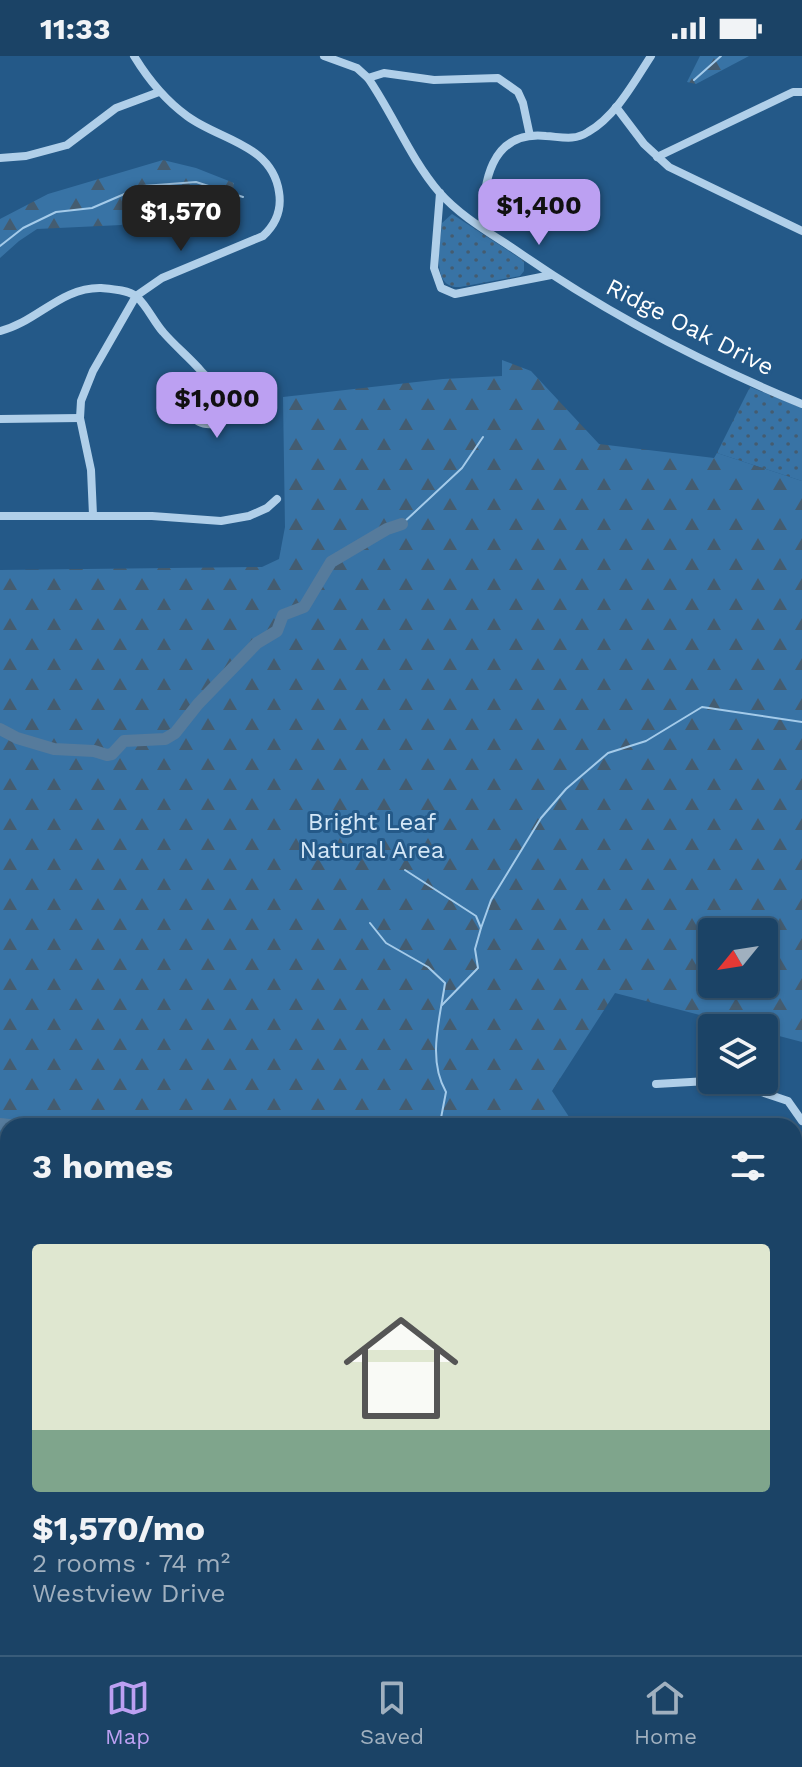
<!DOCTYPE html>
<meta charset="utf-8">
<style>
body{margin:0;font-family:"Work Sans",sans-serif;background:#244a6c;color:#f1f3f6;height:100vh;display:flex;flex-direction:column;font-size:30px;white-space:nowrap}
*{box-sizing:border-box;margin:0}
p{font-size:26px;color:#a0b0bf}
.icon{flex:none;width:44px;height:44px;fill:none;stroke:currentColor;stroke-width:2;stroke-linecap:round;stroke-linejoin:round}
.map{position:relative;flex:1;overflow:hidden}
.drawer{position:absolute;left:0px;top:1062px;width:802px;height:538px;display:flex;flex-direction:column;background:#1b4366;border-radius:24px 24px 0 0;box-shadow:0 2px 6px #0004,0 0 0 2px #395c7a}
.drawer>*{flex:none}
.needle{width:52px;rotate:240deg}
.fabs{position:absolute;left:698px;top:862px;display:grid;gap:16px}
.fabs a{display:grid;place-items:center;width:80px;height:80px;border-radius:8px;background:#1b4366;box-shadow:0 2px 6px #0004,0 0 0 2px #395c7a;font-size:40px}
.price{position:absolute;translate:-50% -68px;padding:0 18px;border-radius:16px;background:#bca0f2;color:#111;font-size:26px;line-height:52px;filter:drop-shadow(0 2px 4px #0008)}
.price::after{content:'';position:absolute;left:50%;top:48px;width:24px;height:18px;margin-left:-12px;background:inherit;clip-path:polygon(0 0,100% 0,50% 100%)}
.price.active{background:#222;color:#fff}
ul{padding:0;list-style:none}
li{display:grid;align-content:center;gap:16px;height:424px;padding:0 32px}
li span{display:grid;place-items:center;height:248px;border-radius:8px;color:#555}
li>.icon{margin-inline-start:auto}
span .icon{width:144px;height:144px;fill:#fffc;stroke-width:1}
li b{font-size:34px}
h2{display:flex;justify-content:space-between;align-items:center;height:96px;padding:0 32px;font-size:34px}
.status{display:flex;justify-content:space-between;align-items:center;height:56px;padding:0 40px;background:#1b4366;direction:ltr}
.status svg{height:22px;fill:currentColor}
.dock{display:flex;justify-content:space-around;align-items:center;height:112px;border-top:2px solid #395c7a;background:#1b4366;font-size:22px;color:#a0b0bf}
.dock a{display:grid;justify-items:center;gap:4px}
.dock .active{color:#bca0f2}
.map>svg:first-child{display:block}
.grass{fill:url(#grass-dots)}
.forest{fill:url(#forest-firs);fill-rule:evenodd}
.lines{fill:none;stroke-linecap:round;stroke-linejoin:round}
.stream{stroke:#a4cbea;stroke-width:2}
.river{stroke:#567b9c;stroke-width:12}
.minor{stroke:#b0cfe9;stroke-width:8}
.major{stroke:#f3f8fe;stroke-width:10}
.labels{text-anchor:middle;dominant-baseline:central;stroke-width:6;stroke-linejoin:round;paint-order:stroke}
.street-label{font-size:24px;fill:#fff;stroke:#245988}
.park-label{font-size:24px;fill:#d4e7f7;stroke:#245988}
</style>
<div class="status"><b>11:33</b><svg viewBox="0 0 49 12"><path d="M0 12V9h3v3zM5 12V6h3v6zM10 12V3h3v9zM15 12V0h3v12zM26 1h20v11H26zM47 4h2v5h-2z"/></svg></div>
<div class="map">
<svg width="802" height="1599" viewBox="0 0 802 1599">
<defs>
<pattern id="grass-dots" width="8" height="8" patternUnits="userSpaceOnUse" patternTransform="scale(2)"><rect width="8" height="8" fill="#3873a5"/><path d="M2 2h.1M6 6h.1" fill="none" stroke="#445c70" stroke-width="1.8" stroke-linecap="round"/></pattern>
<pattern id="forest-firs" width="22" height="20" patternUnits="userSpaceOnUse" patternTransform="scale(2)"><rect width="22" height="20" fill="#3873a5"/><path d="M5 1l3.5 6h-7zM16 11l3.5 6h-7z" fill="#445c70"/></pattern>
</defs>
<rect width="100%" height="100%" fill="#245988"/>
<g class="grass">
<path d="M 452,158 L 524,205 L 524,215 L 520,220 L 460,231 C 429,233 441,187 442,167 Z"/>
<polygon points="750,331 802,352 802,425 717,397"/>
</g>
<g class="forest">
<polygon points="700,0 749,0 696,28 687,26"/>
<polygon points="163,104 196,112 234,127 232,142 187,149 121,169 37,173 19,185 0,202 0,163 48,138"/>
<path d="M 502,304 L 531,315 L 599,388 L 714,402 L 717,397 L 802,425 L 802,986 L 764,976 L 764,972 L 750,972 L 615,937 L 552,1035 L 575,1070 L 8,1070 L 8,1121 L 0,1114 L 0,514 L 262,511 L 279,503 L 285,471 L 283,341 L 443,323 L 502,320 ZM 712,876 L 764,876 L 764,928 L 712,928 Z"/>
<polygon points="86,1592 185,1592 170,1599 89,1599"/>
</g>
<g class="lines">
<g class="stream">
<polyline points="694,24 721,0"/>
<polyline points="0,190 23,172 56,156 92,152 143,130 196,126 243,141"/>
<polyline points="402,468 462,412 483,381"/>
<polyline points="405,814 476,860 481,872 475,893 478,912 442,949"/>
<path d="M 370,867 L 386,887 L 428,911 L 445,927 C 440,963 427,1003 446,1036 L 441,1062 L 444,1070"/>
<polyline points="481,872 491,844 541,762 566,733 608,697 646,685 702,651 802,666"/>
<polyline points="140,1599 145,1592"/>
</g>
<g class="river">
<polyline points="0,673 17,682 54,693 94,695 107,699 112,698 124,685 165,683 175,677 198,648 257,587 277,575 283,559 304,551 331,506 387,473 402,468"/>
<polyline points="0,1068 19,1070"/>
<polyline points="0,1082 8,1082"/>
</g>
<g class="minor">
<path d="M 324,0 L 357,12 L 368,22 C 393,58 410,102 439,136 C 460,160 490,177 517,195 C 606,257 702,307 802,348"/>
<polyline points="368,22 384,17 434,24 498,22 518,36 523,47 530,80"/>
<polyline points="616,51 644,88 669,111 802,175"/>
<polyline points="657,101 793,36 802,36"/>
<polyline points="0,102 26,100 67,89 116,52 159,36"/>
<polyline points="440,137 434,212 441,232 455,238 551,219"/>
<path d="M 482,171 C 483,129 489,74 546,80 C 562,81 574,85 588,76 C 616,60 634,26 651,0"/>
<path d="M 0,275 C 37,266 61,231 101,232 C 112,233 129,234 137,241 C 147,250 154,266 163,276 C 175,290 190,302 202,316 C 210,326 223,325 228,340 C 233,351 226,359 219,367 C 184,375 181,339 204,320"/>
<polyline points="0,363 80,362"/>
<path d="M 93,459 L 91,414 L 80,362 L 81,345 L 93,315 L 136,240 L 162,222 L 263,180 C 276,168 282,154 279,136 C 272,88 219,84 187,60 C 165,44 148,23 134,0"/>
<polyline points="0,460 152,460 221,465 249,460 267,452 277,443"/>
<polyline points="726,1024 788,1045 802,1065"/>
<polyline points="656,1028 725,1024"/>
<polyline points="794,1102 802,1098"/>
<polyline points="0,1129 8,1139"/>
<polyline points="0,1273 8,1289"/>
<polyline points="0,1314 8,1310"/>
<polyline points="794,1361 802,1371"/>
<polyline points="794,1435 802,1427"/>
<polyline points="375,1592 444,1594 476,1599"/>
<polyline points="685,1592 689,1599"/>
<polyline points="329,1595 356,1592"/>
<polyline points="648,1599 663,1592"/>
</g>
<g class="major">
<polyline points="0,1481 8,1494"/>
<polyline points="58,1592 62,1599"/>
<polyline points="70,1592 73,1599"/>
</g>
</g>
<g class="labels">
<g class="street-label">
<text transform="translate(690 271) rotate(27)">Ridge Oak Drive</text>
</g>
<g class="park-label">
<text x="372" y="766">Bright Leaf<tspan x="372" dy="28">Natural Area</tspan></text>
</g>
</g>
</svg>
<div class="fabs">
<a><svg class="needle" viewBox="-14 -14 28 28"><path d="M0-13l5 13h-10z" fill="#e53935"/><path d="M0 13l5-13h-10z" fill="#a0b0bf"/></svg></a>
<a><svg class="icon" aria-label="layers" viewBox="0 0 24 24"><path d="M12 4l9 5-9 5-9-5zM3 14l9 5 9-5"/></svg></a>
</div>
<b class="price" style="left:539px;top:191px">$1,400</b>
<b class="price active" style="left:181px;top:197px">$1,570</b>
<b class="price" style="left:217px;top:384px">$1,000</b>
<section class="drawer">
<h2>3 homes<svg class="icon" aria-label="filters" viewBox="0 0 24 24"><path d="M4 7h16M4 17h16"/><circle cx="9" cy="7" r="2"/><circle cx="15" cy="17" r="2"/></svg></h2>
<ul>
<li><span style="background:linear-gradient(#dfe7d0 75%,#7fa58c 0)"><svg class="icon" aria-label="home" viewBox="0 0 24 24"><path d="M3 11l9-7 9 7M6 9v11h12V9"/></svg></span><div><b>$1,570/mo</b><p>2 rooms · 74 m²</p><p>Westview Drive</p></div></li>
</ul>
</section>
</div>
<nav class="dock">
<a class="active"><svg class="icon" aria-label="map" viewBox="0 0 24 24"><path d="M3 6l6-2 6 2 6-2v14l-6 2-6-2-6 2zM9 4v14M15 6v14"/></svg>Map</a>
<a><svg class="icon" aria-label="saved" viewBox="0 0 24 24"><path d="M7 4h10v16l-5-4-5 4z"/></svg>Saved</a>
<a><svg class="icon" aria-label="home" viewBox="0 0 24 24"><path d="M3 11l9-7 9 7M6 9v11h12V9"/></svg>Home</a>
</nav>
